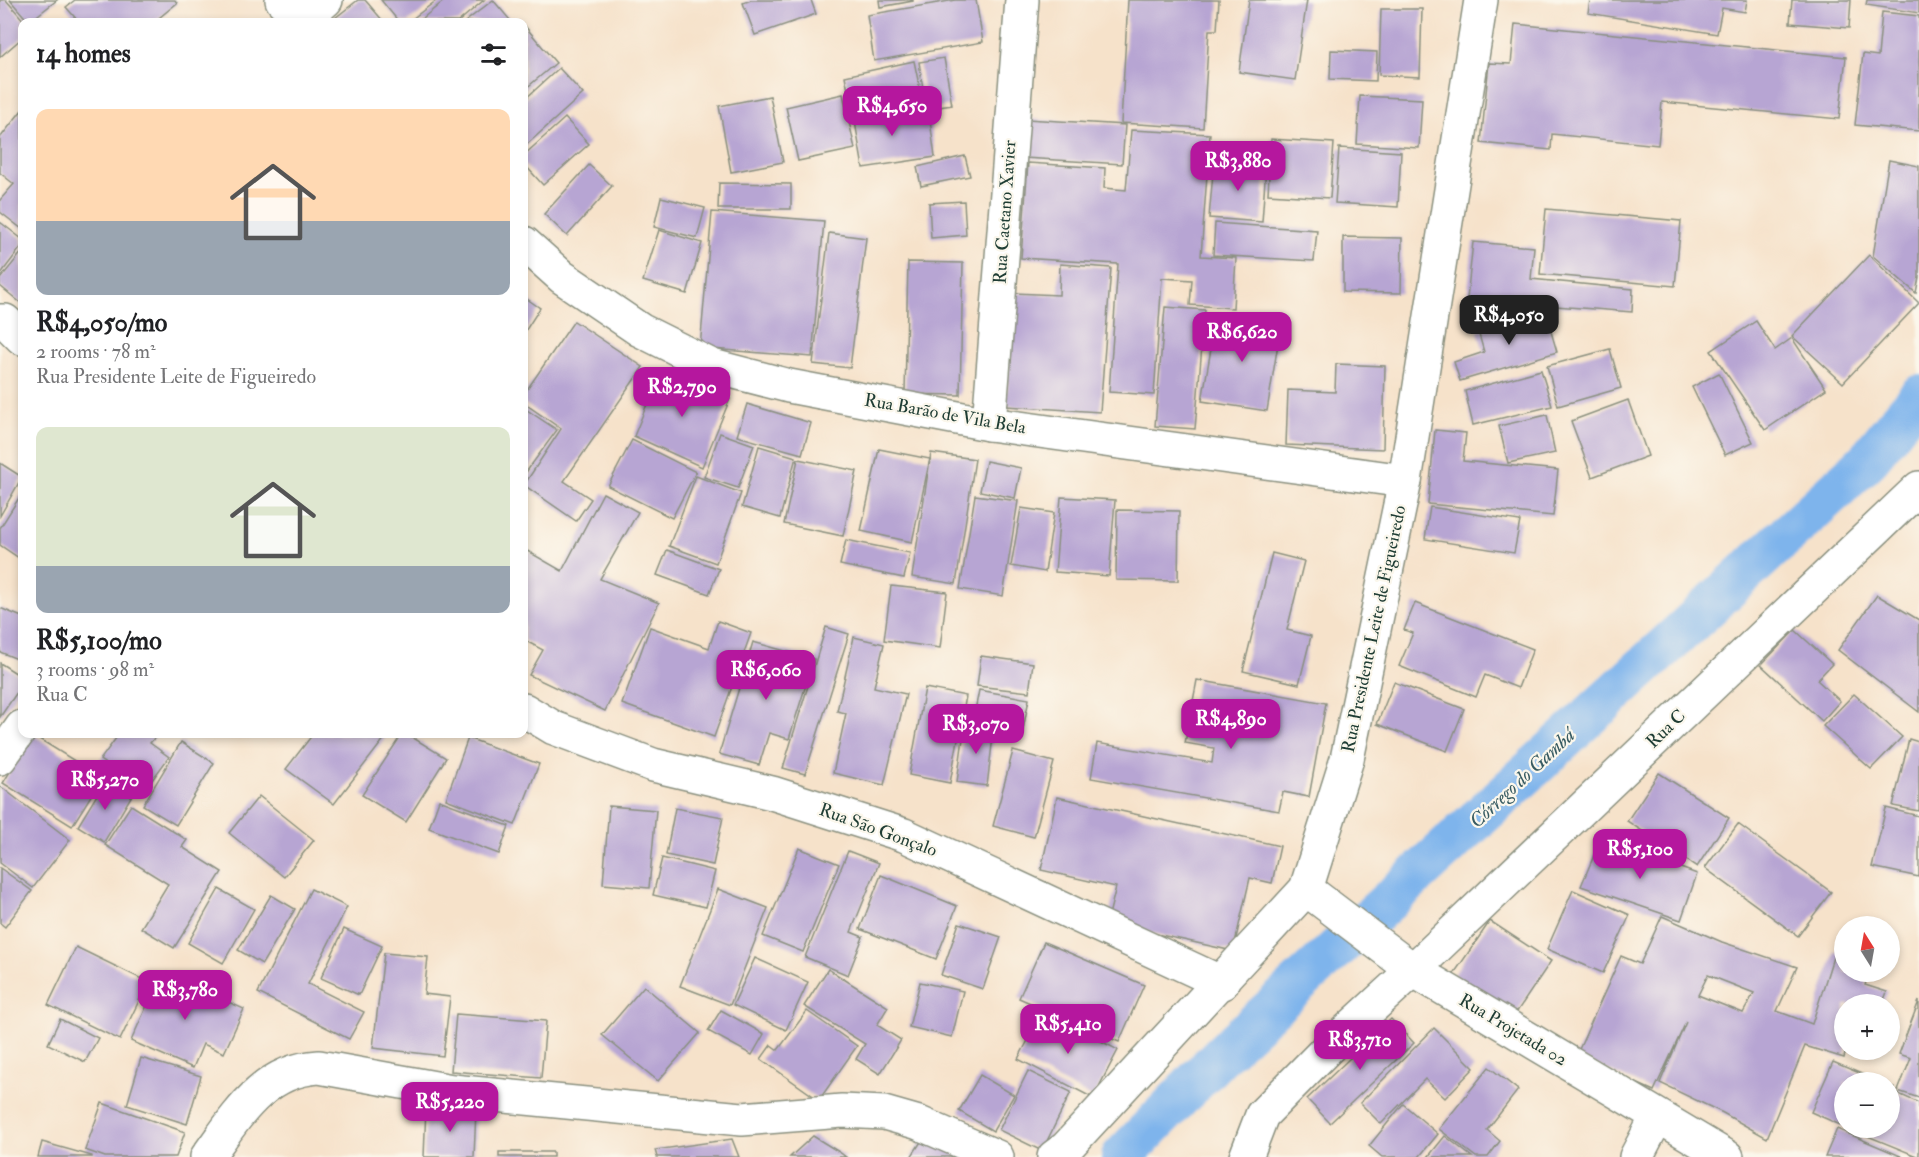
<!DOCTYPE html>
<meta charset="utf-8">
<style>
body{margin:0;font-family:"IM FELL Double Pica",serif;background:#f2f2f2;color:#202124;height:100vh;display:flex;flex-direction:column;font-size:22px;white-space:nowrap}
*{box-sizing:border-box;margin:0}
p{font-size:20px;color:#757577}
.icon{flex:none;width:33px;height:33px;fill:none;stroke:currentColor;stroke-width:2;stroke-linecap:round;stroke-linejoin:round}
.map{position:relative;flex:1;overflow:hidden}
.side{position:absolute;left:18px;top:18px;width:510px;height:720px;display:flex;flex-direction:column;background:#fff;border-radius:12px;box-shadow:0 3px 9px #0003}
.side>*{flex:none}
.needle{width:39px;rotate:349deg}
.tools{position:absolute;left:1834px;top:916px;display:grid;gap:12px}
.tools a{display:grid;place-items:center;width:66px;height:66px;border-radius:50%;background:#fff;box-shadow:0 3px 9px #0003;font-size:30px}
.price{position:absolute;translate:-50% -51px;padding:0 14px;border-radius:12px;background:#b5179e;color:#fff;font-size:20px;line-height:39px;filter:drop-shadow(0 2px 3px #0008)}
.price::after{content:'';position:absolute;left:50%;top:36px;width:18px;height:14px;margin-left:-9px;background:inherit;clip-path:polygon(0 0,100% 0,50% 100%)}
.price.active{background:#222;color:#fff}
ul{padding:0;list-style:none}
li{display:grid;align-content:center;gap:12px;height:318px;padding:0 18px}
li span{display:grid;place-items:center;height:186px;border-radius:12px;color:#555}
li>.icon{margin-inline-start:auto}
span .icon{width:108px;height:108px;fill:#fffc;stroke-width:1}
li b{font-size:26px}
h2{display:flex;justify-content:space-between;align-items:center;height:72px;padding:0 18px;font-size:26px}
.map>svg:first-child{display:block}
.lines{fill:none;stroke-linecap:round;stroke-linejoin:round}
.canal{stroke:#7eb4ec;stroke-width:42}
.building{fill:#b7a5d3;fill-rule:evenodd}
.street-casing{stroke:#8a907f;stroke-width:36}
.street{stroke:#fff;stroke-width:33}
.labels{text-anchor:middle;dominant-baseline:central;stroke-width:4.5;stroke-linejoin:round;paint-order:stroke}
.street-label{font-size:18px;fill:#1f3d34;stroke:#fbf7ec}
.water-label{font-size:20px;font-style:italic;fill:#375b62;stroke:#fbf7ec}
</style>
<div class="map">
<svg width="1919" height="1157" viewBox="0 0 1919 1157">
<rect width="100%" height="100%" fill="#fbf7ec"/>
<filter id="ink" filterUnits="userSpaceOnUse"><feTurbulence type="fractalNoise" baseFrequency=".0167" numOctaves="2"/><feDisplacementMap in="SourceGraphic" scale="12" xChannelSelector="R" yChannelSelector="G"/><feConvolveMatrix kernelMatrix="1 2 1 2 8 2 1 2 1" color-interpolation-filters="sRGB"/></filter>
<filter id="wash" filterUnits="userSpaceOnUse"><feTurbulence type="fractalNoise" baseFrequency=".008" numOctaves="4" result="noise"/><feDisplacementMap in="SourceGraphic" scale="24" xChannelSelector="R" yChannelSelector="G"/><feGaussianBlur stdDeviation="1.35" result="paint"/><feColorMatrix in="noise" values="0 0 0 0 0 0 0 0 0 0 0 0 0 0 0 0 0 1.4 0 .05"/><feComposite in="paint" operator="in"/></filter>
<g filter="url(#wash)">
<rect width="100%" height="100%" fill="#f6e2ca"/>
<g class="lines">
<polyline class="canal" points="1122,1157 1222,1054 1866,462 1919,396"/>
</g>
<g id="blocks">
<g class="building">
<polygon points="0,0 6,0 25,22 22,22 22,38 0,57"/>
<polygon points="10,0 57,0 29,22"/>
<polygon points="75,0 175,0 177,3 154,22 79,22 66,7"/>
<polygon points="358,0 365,0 384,22 330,22"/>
<polygon points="381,0 437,0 408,22 399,22"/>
<polygon points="445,0 484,0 458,22 418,22"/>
<polygon points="493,0 510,20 507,22 465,22"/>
<polygon points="751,0 811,0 816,14 755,35 743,3"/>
<polygon points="879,0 913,0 913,1 880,7"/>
<polygon points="955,0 976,0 983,42 874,61 867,15"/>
<polygon points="1128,0 1219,0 1217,30 1209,30 1203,128 1121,123"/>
<polygon points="1249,0 1307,0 1295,80 1239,72"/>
<polygon points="1590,0 1747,0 1745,12 1722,8 1717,34 1588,13"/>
<polygon points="1792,0 1851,0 1849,28 1790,23"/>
<polygon points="1867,0 1919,0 1919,13 1866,5"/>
<polygon points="1381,9 1422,9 1420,77 1379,75"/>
<polygon points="1882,12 1919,16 1919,131 1855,125 1863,54 1878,56"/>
<polygon points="1515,24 1846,57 1839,119 1662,102 1658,145 1552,134 1551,150 1481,143 1489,63 1511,64"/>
<polygon points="524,25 556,63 524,90"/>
<polygon points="1331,50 1377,52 1376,81 1330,79"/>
<polygon points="944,58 952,105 926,109 919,62"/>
<polygon points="914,61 924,109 897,115 893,96 851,105 845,76"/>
<polygon points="559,68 583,94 524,147 524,100"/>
<polygon points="843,94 855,149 798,161 786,107"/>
<polygon points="770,96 783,162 731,172 719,106"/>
<polygon points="1360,96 1422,99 1419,148 1357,144"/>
<polygon points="890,104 892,119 929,113 935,157 863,168 853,110"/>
<polygon points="22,110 22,229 0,212 0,200 14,184 0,173 0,138"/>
<polygon points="565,118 589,144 543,185 524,164 524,155"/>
<polygon points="1026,119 1125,125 1122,164 1024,158"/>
<polygon points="1131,130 1210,134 1201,256 1236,258 1233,308 1190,305 1192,280 1162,278 1154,395 1109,392 1118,264 1021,258 1028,163 1105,168 1104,188 1126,190"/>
<polygon points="1271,139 1334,143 1330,198 1268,194"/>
<polygon points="1339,148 1401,152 1398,207 1335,203"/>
<polygon points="965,156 970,176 921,186 917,167"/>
<polygon points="1889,160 1919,166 1919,277 1916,293 1873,256"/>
<polygon points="1214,162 1266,166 1262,222 1209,218"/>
<polygon points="589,165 612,186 567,236 544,214"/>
<polygon points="719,183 791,184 791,209 718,209"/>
<polygon points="661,197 705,208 697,238 654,227"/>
<polygon points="964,201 966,235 931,238 929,203"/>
<polygon points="1546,209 1681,221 1675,286 1540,274"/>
<polygon points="712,212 824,221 812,357 700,348"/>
<polygon points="0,222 22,239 22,246 0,275"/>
<polygon points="1215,223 1317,230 1314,261 1213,255"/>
<polygon points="659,230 702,243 687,294 643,281"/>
<polygon points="829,233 866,238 850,368 813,364"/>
<polygon points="1343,237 1402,238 1401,293 1343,292"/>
<polygon points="1473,242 1534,247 1531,279 1633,289 1632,312 1467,299"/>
<polygon points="22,252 22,304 0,286 0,279"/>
<polygon points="1869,255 1919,303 1843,383 1792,336"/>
<polygon points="908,262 963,263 960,395 905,394"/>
<polygon points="1060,264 1111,268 1100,412 1006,406 1014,293 1059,295"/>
<polygon points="524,297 540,308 524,333"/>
<polygon points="1165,307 1205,310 1195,429 1155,426"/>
<polygon points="1545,311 1557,352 1460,381 1454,362 1484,352 1478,331"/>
<polygon points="1217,314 1281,325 1267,411 1202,401"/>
<polygon points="574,321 643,367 564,481 591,499 576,521 524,485 561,429 524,403 524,394"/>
<polygon points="1756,321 1775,350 1792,338 1826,389 1765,430 1711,351"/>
<polygon points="1610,349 1621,388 1558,406 1547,366"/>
<polygon points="1336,364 1385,366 1383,449 1286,445 1288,390 1335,392"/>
<polygon points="661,370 730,399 702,467 634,436"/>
<polygon points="1541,370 1552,406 1473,425 1465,391"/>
<polygon points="1719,373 1753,442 1725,455 1692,387"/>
<polygon points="1628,400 1648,456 1592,477 1571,421"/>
<polygon points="747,404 811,423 802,454 737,436"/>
<polygon points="524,408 557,430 524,475"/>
<polygon points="1547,415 1555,453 1508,463 1499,426"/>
<polygon points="1435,430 1466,433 1463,461 1558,470 1553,516 1428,504"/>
<polygon points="720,433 754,445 738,488 704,477"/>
<polygon points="632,440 696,472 672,518 608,486"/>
<polygon points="759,446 796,457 780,518 742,507"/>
<polygon points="879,449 930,459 912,542 861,531"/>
<polygon points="931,453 975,459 956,584 912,577"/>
<polygon points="798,459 857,471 843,536 784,524"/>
<polygon points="986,461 1021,468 1015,498 980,491"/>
<polygon points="0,463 22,477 0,516"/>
<polygon points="696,476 741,493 716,563 669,546"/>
<polygon points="22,493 22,560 0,545 0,528"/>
<polygon points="603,493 638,512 600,579 659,603 605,711 529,675 543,650 524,640 524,549 562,571"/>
<polygon points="975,495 1018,501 1003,596 960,589"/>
<polygon points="1061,497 1115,500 1109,576 1055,572"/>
<polygon points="1430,507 1520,521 1514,553 1425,539"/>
<polygon points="1021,508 1054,513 1045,572 1011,566"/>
<polygon points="1117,510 1179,511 1178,581 1116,580"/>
<polygon points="846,540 910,553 904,578 840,565"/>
<polygon points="667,550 719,569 709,594 657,575"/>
<polygon points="1272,553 1304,561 1287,630 1311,636 1299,684 1243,671"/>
<polygon points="891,586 947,592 940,648 884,640"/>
<polygon points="1877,595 1919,620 1919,712 1838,650"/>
<polygon points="1415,603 1533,649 1518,688 1485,675 1476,697 1399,666 1413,633 1404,630"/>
<polygon points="0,608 22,617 22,661 0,652"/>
<polygon points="718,621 751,633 714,737 622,704 650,627 709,648"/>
<polygon points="826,627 849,634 805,774 783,768"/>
<polygon points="1795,630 1832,664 1817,680 1840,701 1822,721 1761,665"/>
<polygon points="854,637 884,644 874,687 906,694 884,785 833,773 846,713 837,711"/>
<polygon points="753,642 814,659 789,739 769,733 759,765 719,754"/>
<polygon points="981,656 1033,663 1029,692 977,686"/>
<polygon points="0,663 22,677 22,685 0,717"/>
<polygon points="1197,680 1326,703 1309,797 1283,792 1279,811 1091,778 1097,743 1212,763 1214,748 1185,743"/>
<polygon points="1394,682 1464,709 1447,751 1377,724"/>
<polygon points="925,688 966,696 950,783 909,775"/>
<polygon points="979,690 1029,699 1023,730 973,721"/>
<polygon points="1854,694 1902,737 1871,769 1823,726"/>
<polygon points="965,724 994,728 987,786 957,782"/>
<polygon points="119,734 158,734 150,743 169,757 144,791 100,760"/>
<polygon points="313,734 388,734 334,804 286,769"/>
<polygon points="402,734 407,734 446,758 406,822 362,795"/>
<polygon points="33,735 102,778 72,826 3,783"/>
<polygon points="468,738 539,764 515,825 446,799"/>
<polygon points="1909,739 1919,742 1919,811 1893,806"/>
<polygon points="181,742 214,763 176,825 143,805"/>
<polygon points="1013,751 1054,762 1034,837 993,826"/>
<polygon points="1659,773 1729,818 1697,867 1627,821"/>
<polygon points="106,780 132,795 104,842 78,826"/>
<polygon points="0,786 70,840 33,888 0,863"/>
<polygon points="259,796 314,840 284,877 229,833"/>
<polygon points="1057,797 1280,846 1272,883 1250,878 1233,951 1107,923 1116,887 1041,870"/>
<polygon points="439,800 509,826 499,854 429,828"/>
<polygon points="131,805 187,840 182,847 222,872 174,948 141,928 168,884 105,845"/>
<polygon points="609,806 656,810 649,888 603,884"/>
<polygon points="675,808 723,817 713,865 666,855"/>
<polygon points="1886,808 1919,816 1919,877 1872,867"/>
<polygon points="1738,824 1831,892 1798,936 1705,868"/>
<polygon points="1601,839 1697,874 1681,920 1581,886"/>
<polygon points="799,848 839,864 803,952 763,936"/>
<polygon points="848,851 879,863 851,932 863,937 848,975 805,957"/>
<polygon points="662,858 715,871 706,907 653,895"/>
<polygon points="0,868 32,891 5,927 0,923"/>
<polygon points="881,875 957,906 936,959 860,929"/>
<polygon points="219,889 254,909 223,963 188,943"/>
<polygon points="311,889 347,907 308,984 364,1012 349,1039 258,993"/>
<polygon points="718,889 768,908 730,1005 680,986"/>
<polygon points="1573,890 1630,915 1603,973 1547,949"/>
<polygon points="271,895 295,909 262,964 238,950"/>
<path d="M 1662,916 L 1722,942 L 1797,967 L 1777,1011 L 1812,1024 L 1835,951 L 1845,954 L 1845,972 L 1869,972 L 1865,985 L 1887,992 L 1882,1005 L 1845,1005 L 1846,1050 L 1844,1058 L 1805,1046 L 1767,1138 L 1723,1113 L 1660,1083 L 1686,1022 L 1654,1091 L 1576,1056 L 1621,956 L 1640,964 ZM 1708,975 L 1754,993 L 1743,1013 L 1698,995 Z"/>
<polygon points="1490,921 1551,961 1514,1016 1453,975"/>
<polygon points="959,923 1001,937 983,989 941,975"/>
<polygon points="344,929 382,946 359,995 321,978"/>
<polygon points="1044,942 1144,985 1119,1042 1019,998"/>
<polygon points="76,947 148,982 120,1040 48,1005"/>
<polygon points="384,953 428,957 424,994 450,997 443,1056 373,1048"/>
<polygon points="755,958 808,982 786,1030 733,1005"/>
<polygon points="828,969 888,1007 877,1025 901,1040 880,1074 856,1059 865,1044 804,1006"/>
<polygon points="162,972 244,1009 224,1053 203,1044 193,1068 131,1041"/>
<polygon points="920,982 963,991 952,1037 909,1027"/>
<polygon points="644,986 700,1033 658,1081 602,1035"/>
<polygon points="1919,1001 1919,1098 1898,1091 1911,1058 1899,1054"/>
<polygon points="721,1010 764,1034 752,1055 708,1031"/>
<polygon points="807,1011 857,1046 819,1100 761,1059 771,1045 778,1050"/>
<polygon points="1044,1011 1118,1050 1093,1098 1018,1059"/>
<polygon points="456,1014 546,1021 541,1078 451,1071"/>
<polygon points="60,1019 98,1038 85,1062 48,1044"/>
<polygon points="1391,1019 1414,1043 1330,1123 1307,1099"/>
<polygon points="1434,1028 1474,1068 1445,1098 1425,1079 1381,1124 1360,1103"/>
<polygon points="141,1058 201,1076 187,1124 127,1105"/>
<polygon points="1833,1062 1883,1083 1845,1083 1845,1127 1811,1112"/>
<polygon points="1489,1067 1518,1090 1487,1130 1500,1141 1488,1157 1476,1157 1439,1129"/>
<polygon points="1028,1071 1071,1092 1042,1151 999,1130"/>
<polygon points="980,1075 1014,1095 993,1131 959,1111"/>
<polygon points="1890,1086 1894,1088 1892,1091 1919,1103 1919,1157 1848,1128 1890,1128"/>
<polygon points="102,1103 185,1132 176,1157 105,1157 85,1150"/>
<polygon points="1403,1104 1438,1134 1419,1157 1382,1157 1369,1146"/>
<polygon points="426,1107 476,1110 474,1157 424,1157"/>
<polygon points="1837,1129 1903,1157 1825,1157"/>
<polygon points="926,1134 962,1157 911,1157"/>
<polygon points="813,1136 839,1152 846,1157 790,1157"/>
<polygon points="1445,1136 1472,1157 1428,1157"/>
<polygon points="732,1139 739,1157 657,1157 655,1150"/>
<polygon points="42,1142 92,1156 92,1157 38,1157"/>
<rect x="499" y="1152" width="54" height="5"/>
</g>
</g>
</g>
<g filter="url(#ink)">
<use href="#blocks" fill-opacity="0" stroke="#8a907f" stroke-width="1.5"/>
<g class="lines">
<g class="street-casing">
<g id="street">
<polyline points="282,0 303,22"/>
<polyline points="302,21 326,0"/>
<polyline points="524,243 562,277 640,330 712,366 789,386 989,424 1405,481"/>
<polyline points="0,321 5,321 22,338"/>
<polyline points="989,424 1022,0"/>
<polyline points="524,710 554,728 653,765 772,793 904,835 1222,983"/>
<polyline points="0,758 22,727"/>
<polyline points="1306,889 1413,970 1727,1157"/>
<path d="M 207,1157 C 237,1116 263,1070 319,1067 L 452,1091 L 742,1119 L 842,1111 L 884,1113 L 919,1123 L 997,1157"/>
<polyline points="1054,1157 1066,1148 1306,889 1347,759 1405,481 1481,0"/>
<polyline points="1246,1157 1262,1115 1330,1046 1413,970 1919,488"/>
<polyline points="1636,1157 1657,1117"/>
</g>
</g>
<use href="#street" class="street"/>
</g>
</g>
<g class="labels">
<g class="street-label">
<text transform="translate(1005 212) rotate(-86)">Rua Caetano Xavier</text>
<text transform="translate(945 414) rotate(10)">Rua Barão de Vila Bela</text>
<text transform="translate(1374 629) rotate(-78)">Rua Presidente Leite de Figueiredo</text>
<text transform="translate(1666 729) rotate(-44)">Rua C</text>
<text transform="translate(878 830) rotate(20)">Rua São Gonçalo</text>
<text transform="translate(1513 1030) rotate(31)">Rua Projetada 02</text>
</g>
<g class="water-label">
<text transform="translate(1522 778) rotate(-43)">Córrego do Gambá</text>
</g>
</g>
</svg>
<div class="tools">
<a><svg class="needle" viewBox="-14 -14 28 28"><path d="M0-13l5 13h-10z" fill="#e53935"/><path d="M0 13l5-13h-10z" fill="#757577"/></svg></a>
<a>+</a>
<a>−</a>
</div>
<b class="price" style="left:892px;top:137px">R$4,650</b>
<b class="price" style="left:1238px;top:192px">R$3,880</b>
<b class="price active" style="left:1509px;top:346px">R$4,050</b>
<b class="price" style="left:1242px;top:363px">R$6,620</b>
<b class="price" style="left:682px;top:418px">R$2,790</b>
<b class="price" style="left:766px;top:701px">R$6,060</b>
<b class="price" style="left:1231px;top:750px">R$4,890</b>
<b class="price" style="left:976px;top:755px">R$3,070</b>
<b class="price" style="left:105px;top:811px">R$5,270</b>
<b class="price" style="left:1640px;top:880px">R$5,100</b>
<b class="price" style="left:185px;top:1021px">R$3,780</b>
<b class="price" style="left:1068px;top:1055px">R$5,410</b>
<b class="price" style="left:1360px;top:1071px">R$3,710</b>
<b class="price" style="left:450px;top:1133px">R$5,220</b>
<section class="side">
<h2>14 homes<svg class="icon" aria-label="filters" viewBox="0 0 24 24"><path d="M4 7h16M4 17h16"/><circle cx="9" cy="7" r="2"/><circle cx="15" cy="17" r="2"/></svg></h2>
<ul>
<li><span style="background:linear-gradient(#ffd9b3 60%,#9aa5b1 0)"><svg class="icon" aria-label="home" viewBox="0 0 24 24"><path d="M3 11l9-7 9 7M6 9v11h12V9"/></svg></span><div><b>R$4,050/mo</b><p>2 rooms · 78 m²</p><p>Rua Presidente Leite de Figueiredo</p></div></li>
<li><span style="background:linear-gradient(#dfe7d0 75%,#9aa5b1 0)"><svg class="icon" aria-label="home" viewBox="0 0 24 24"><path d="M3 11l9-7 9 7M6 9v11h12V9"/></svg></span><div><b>R$5,100/mo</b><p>3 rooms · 98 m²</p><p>Rua C</p></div></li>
</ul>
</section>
</div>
